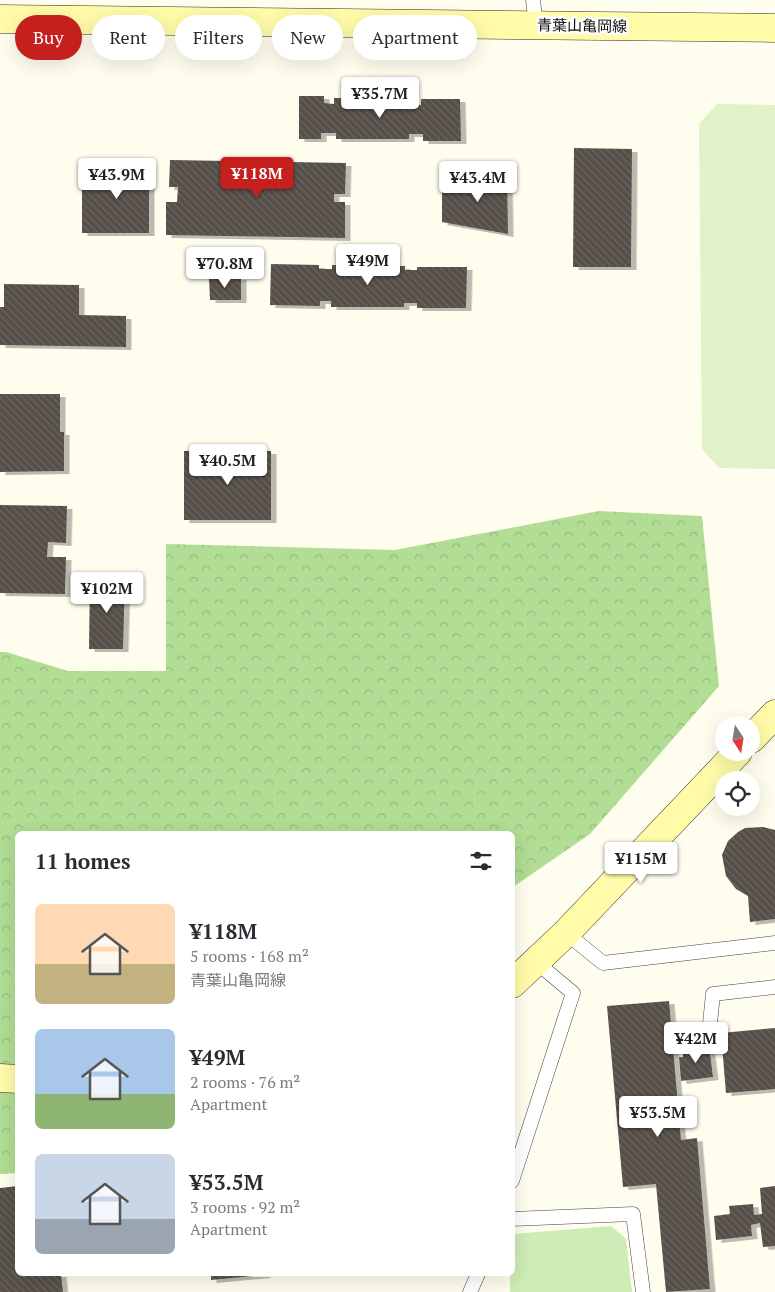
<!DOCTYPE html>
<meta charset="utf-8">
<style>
body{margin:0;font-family:"PT Serif","Noto Sans JP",serif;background:#f7f7f7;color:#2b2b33;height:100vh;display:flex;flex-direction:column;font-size:19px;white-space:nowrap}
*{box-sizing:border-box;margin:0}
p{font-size:16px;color:#7c7c81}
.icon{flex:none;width:28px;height:28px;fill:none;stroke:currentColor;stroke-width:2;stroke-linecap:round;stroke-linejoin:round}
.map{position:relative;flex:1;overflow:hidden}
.panel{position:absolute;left:15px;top:831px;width:500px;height:445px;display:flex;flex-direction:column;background:#fff;border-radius:8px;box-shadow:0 5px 20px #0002}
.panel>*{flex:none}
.banner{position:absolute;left:15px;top:15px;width:500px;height:45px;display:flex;gap:10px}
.needle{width:32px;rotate:168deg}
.fabs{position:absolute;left:715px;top:716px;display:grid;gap:10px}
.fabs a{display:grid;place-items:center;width:45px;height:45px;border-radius:50%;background:#fff;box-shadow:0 5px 20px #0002;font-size:25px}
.price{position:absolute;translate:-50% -42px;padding:0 11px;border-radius:5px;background:#fff;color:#222;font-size:16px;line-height:32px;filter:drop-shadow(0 1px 2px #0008)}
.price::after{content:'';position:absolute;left:50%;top:30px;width:15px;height:11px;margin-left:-8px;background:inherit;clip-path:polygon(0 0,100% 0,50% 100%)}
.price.active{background:#c5201e;color:#fff}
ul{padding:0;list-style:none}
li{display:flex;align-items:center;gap:15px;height:125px;padding:0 20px}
li span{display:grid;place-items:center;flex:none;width:140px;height:100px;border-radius:8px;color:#555}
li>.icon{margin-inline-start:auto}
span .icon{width:60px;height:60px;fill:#fffc;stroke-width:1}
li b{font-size:21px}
h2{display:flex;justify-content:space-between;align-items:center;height:60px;padding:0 20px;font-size:21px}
.pill{padding:0 18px;border-radius:22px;background:#fff;box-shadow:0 5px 20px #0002;font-size:18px;line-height:45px}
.pill.active{background:#c5201e;color:#fff}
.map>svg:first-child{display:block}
.grass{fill:#ceecb6}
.forest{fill:url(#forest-crowns)}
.pitch{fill:#e1f2c8}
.building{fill:url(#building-back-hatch);filter:url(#shadow)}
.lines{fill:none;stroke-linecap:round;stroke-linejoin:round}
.lane-casing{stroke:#414141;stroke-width:15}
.secondary-casing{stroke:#303030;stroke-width:29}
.lane{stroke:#fff;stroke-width:14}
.secondary{stroke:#fffba9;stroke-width:28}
.labels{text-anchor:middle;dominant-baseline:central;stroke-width:5;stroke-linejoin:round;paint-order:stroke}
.street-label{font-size:15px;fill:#0e0e0e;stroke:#fff}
</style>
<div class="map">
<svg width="775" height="1292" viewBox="0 0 775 1292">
<defs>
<pattern id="forest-crowns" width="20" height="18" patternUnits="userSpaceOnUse" patternTransform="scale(1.25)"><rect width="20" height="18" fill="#b1dd94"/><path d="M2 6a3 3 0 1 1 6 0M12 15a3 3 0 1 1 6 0" fill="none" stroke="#97bc7e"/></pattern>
<pattern id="building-back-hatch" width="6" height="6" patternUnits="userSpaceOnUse" patternTransform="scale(1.25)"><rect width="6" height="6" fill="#574f49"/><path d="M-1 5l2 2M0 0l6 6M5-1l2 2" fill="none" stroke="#6a645f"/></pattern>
<filter id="shadow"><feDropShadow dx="5.5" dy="3" stdDeviation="0" flood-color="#0004"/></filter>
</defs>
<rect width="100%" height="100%" fill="#fffdee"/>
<polygon class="grass" points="611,1226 626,1239 632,1292 510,1292 510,1274 512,1274 513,1234"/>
<polygon class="forest" points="599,511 702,516 719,686 590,834 513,887 512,834 18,834 17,1173 0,1174 0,652 6,652 68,671 166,671 166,544 395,550"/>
<polygon class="pitch" points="717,104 775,105 775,469 719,468 702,449 699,124"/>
<g class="building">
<polygon points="299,96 324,96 324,103 334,104 334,98 411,98 411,104 421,105 421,99 460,99 461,141 423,141 423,134 409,134 409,139 336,139 336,133 321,133 321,139 299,139"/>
<polygon points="574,148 632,149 631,267 573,267"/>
<polygon points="170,160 346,163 345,194 334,194 334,202 345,202 345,238 166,235 166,202 177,202 178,187 169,187"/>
<polygon points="94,165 149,165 149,233 82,233 82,184 94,184"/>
<polygon points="507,172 508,234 442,222 442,185"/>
<polygon points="271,264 319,265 319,269 332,269 332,265 405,266 405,270 417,270 417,267 467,267 466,308 417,308 417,303 404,303 404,307 331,307 331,301 320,301 320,306 270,305"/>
<polygon points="241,277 241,300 210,300 209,278"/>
<polygon points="4,284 79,285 79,315 126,316 126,347 0,345 0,307 4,307"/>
<polygon points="0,394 60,394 60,432 64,432 64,471 0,472"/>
<rect x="184" y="451" width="87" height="69"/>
<polygon points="0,505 67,506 66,543 48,542 47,557 66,557 65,594 0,593"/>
<polygon points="90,579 125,580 123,649 89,649"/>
<polygon points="763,827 775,830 775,919 750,922 748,896 736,889 726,876 722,855 728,841 738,832 745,828"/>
<polygon points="669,1001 681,1140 697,1138 710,1289 666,1292 656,1184 623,1187 607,1006"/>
<polygon points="775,1028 775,1089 726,1093 721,1033"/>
<polygon points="709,1046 713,1077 681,1081 679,1057 683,1057 683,1050"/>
<polygon points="18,1186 18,1274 61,1274 63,1292 0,1292 0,1188"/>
<polygon points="775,1186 775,1246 763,1247 760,1223 751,1225 752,1236 716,1240 714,1216 730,1214 729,1206 753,1204 754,1215 762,1214 760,1188"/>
<polygon points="211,1274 265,1274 265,1275 211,1280"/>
</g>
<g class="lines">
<g class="lane-casing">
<g id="lane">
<polyline points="533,0 536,25"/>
<polyline points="566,933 603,963 775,943"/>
<polyline points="710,1023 713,994 775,987"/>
<polyline points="512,1181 573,993 536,962"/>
<polyline points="512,1219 633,1214 643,1292"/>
<polyline points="470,1292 478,1274"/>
</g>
</g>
<g class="secondary-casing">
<g id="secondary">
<path d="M 0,19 C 258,24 517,23 775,28"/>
<polyline points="751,739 775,714"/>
<polyline points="512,984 566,933 738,752"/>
<polyline points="0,1078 18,1079"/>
</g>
</g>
<use href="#lane" class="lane"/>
<use href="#secondary" class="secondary"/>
</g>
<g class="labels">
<g class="street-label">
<text transform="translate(582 25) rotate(1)">青葉山亀岡線</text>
</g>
</g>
</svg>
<div class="fabs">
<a><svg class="needle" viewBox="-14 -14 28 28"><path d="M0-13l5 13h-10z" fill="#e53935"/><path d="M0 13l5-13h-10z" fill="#7c7c81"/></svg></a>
<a><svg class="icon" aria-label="locate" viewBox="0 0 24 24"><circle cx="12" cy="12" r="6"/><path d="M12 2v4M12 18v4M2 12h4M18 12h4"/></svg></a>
</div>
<b class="price" style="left:380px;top:119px">¥35.7M</b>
<b class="price active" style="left:257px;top:199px">¥118M</b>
<b class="price" style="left:117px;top:200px">¥43.9M</b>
<b class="price" style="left:478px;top:203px">¥43.4M</b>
<b class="price" style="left:368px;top:286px">¥49M</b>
<b class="price" style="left:225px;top:289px">¥70.8M</b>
<b class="price" style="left:228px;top:486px">¥40.5M</b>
<b class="price" style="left:107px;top:614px">¥102M</b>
<b class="price" style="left:641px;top:884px">¥115M</b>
<b class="price" style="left:696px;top:1064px">¥42M</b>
<b class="price" style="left:658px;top:1138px">¥53.5M</b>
<div class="banner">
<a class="pill active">Buy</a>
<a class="pill">Rent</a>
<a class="pill">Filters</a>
<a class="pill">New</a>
<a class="pill">Apartment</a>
</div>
<section class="panel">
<h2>11 homes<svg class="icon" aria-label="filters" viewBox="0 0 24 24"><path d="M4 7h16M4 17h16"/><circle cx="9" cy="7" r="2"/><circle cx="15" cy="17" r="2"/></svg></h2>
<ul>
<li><span style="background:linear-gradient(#ffd9b3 60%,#c2b280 0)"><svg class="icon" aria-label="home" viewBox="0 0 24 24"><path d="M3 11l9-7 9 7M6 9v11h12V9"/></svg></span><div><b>¥118M</b><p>5 rooms · 168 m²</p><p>青葉山亀岡線</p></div></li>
<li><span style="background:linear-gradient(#a9c7e8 65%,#8fb573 0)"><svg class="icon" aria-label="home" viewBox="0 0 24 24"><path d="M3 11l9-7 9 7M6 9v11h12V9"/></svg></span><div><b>¥49M</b><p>2 rooms · 76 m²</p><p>Apartment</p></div></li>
<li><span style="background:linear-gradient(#c9d6e8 65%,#9aa5b1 0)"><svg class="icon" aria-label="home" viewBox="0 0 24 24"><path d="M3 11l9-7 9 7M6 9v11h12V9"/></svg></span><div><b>¥53.5M</b><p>3 rooms · 92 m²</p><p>Apartment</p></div></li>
</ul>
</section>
</div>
